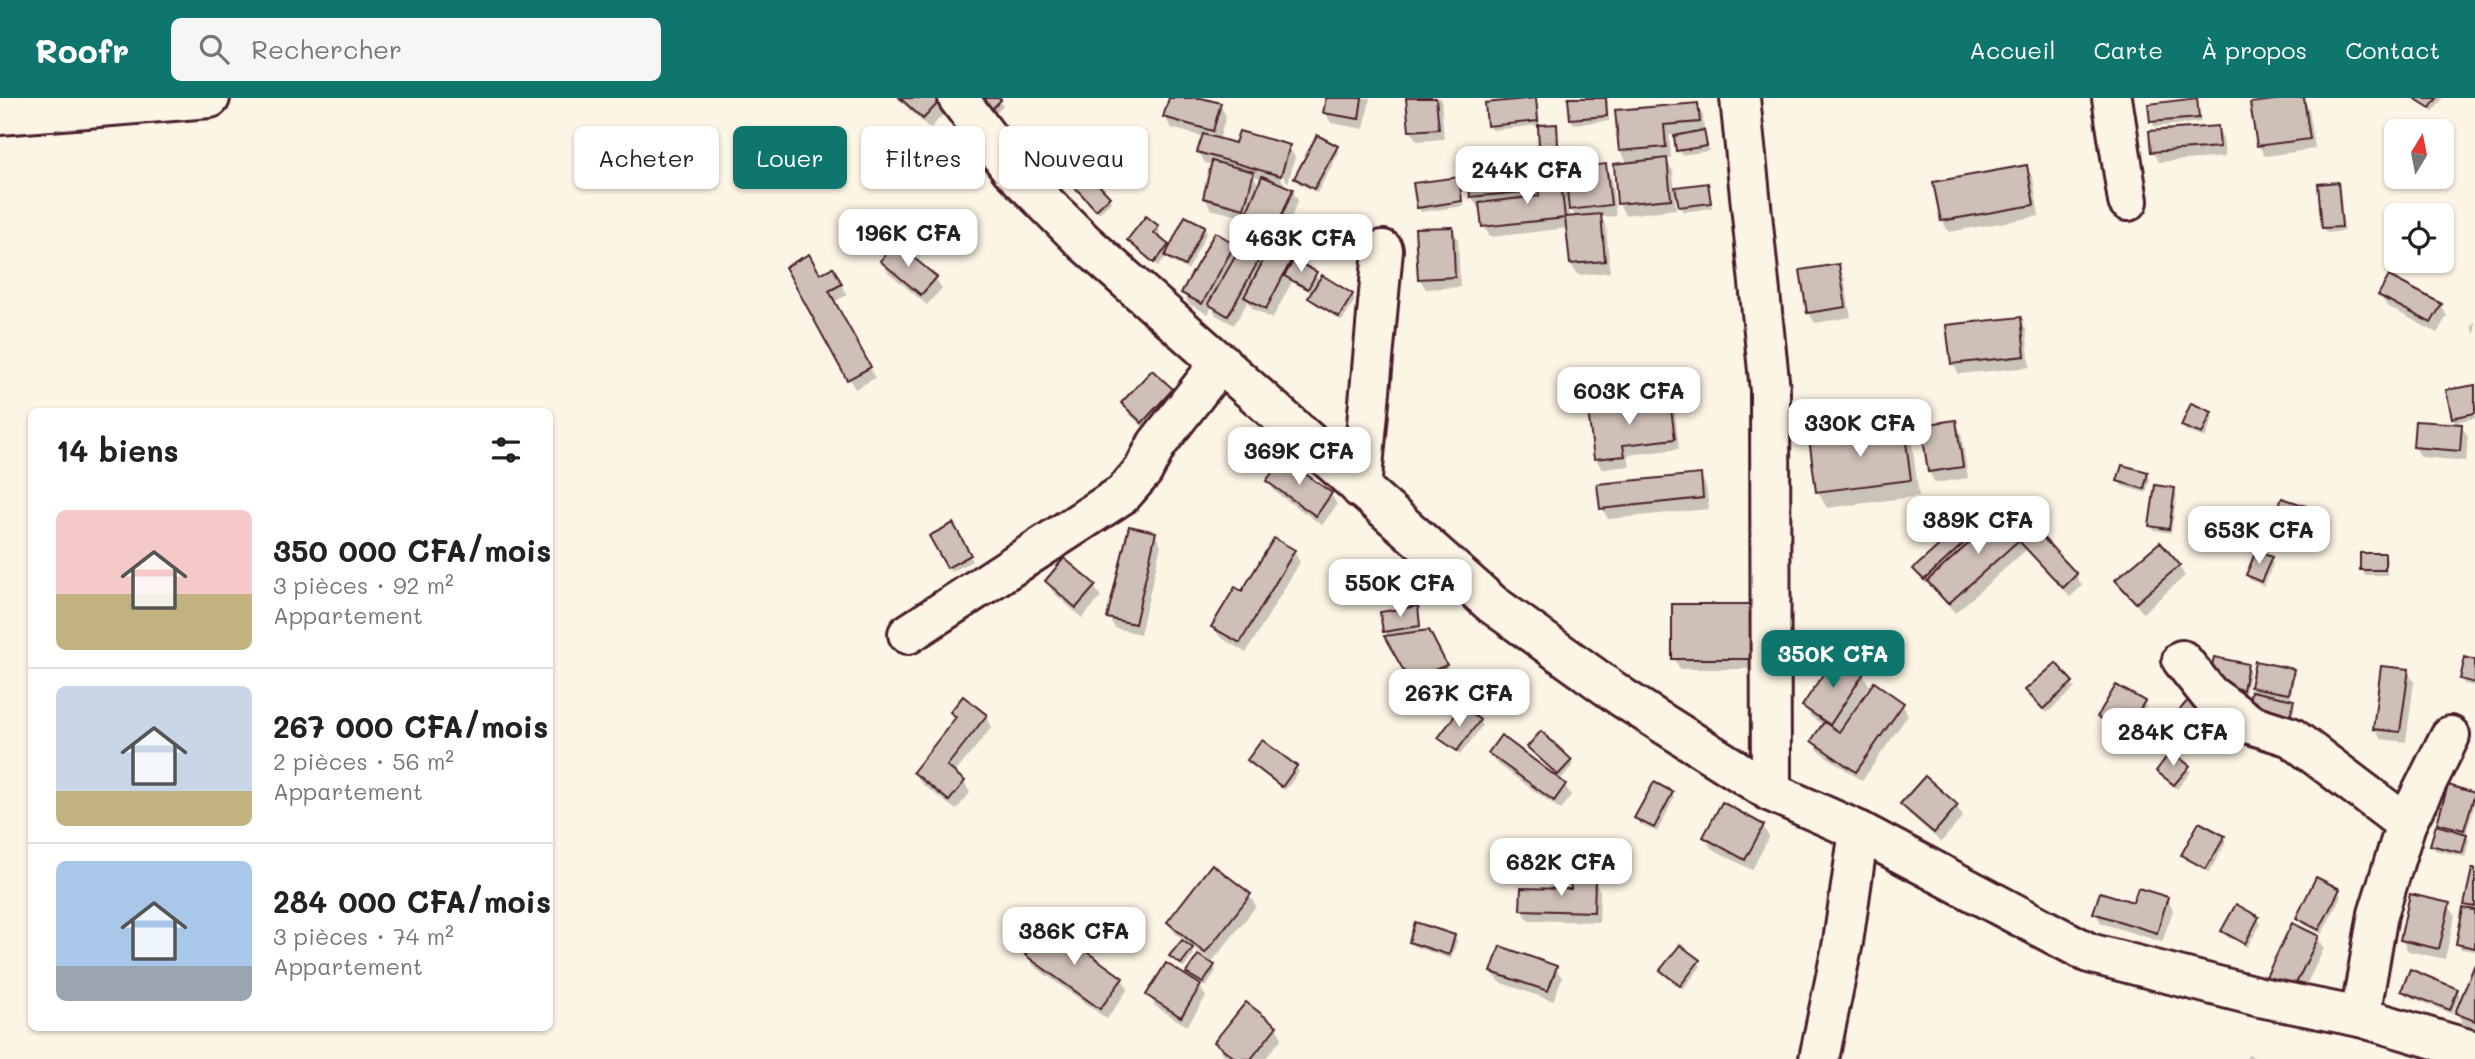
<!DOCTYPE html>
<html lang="fr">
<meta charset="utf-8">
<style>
body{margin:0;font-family:Mali,sans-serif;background:#f6f6f6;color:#222;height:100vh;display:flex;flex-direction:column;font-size:26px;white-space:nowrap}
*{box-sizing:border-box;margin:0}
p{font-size:23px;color:#767676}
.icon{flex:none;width:38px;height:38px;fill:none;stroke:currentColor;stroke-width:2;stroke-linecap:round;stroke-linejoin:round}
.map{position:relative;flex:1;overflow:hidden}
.drawer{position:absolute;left:28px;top:310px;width:525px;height:623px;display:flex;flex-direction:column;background:#fff;border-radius:10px;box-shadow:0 2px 5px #0004}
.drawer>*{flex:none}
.guide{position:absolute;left:574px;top:28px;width:665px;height:63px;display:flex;gap:14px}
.needle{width:46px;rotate:10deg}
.tools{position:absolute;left:2384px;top:21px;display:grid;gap:14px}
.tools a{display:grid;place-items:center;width:70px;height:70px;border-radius:10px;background:#fff;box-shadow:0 2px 5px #0004;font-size:35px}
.price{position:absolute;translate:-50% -60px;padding:0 16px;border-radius:14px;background:#fff;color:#222;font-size:23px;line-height:46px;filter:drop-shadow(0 2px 4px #0008)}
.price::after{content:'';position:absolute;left:50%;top:42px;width:21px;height:16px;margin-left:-10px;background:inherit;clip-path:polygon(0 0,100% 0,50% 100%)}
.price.selected{background:#0f766e;color:#fff}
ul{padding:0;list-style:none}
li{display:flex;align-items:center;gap:21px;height:175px;padding:0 28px}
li+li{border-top:2px solid #e0e0e0}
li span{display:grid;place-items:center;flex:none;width:196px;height:140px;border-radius:10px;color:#555}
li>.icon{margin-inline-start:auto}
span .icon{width:84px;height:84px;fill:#fffc;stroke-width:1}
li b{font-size:30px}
h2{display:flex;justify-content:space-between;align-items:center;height:84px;padding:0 28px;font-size:30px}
.chip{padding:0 24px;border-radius:10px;background:#fff;box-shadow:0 2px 5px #0004;font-size:24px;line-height:63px}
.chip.selected{background:#0f766e;color:#fff}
header{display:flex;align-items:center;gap:42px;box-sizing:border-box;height:98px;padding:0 35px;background:#0f766e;color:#fff}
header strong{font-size:33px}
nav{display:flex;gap:38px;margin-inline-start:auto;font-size:24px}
.search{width:490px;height:63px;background:#f6f6f6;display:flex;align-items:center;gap:18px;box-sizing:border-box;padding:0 24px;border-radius:10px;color:#767676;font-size:26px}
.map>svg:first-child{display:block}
.shadow{fill:#0003;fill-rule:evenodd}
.building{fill:#cfc0b7;stroke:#4a1f2b;stroke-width:2}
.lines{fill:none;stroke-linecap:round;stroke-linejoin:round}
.minor-casing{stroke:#4a1f2b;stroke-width:44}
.secondary-casing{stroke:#4a1f2b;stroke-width:44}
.minor{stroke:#fcf5e5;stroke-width:38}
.secondary{stroke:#fcf5e5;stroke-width:38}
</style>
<header>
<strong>Roofr</strong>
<div class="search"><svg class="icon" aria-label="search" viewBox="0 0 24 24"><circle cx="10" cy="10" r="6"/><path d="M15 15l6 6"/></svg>Rechercher</div>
<nav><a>Accueil</a><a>Carte</a><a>À propos</a><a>Contact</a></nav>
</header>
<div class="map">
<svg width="2475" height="961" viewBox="0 0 2475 961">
<rect width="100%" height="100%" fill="#fcf5e5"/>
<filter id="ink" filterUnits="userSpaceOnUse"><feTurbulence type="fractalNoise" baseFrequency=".0143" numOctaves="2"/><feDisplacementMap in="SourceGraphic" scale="14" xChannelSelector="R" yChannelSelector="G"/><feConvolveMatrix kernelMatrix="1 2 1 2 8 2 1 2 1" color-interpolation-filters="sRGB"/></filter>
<g filter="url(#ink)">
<g class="shadow">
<polygon points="897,0 937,0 946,13 930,31"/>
<polygon points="967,0 997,0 1003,8 990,21"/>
<path d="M 1170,0 L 1195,0 L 1220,7 L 1226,18 L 1219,42 L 1237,47 L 1289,49 L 1295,59 L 1288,85 L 1278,69 L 1275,71 L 1287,90 L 1292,92 L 1298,103 L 1280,146 L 1267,140 L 1274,152 L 1315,176 L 1320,183 L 1352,197 L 1355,202 L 1342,223 L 1312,204 L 1310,200 L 1312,195 L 1292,184 L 1272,221 L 1252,210 L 1248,203 L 1234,227 L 1216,217 L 1212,209 L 1208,216 L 1189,206 L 1183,195 L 1234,147 L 1239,155 L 1251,134 L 1245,123 L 1247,120 L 1211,111 L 1205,100 L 1213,67 L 1205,65 L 1199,54 L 1204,39 L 1171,30 L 1165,19 ZM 1254,78 L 1263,81 L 1260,88 L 1256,82 Z"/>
<polygon points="1327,0 1370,0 1364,31 1331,25 1325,14"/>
<polygon points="1408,0 1441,0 1444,41 1417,43 1411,33"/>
<polygon points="1569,0 1607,0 1609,23 1574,26 1571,21"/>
<polygon points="2303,0 2309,11 2315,51 2265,58 2259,48"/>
<polygon points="2414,0 2443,0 2433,14"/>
<polygon points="1535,1 1538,6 1540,29 1556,28 1558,33 1561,75 1544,75 1542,71 1540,27 1492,32 1489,27"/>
<polygon points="2196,2 2201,24 2155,29 2152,24"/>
<polygon points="1697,7 1703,18 1704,34 1709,53 1681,57 1676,37 1669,37 1671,60 1665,60 1673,73 1676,111 1625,117 1619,106 1615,67 1628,66 1620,53"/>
<polygon points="2217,30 2223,40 2225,59 2159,64 2153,53"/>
<polygon points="1336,49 1339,54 1317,95 1298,85 1296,80"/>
<polygon points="1100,51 1103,56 1090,71 1071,52"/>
<path d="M 1605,68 L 1611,79 L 1616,118 L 1601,119 L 1606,128 L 1610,174 L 1578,177 L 1571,166 L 1568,130 L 1490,139 L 1484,128 L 1482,109 L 1478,110 L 1472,99 L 1470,79 L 1530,74 L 1540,91 L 1559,78 L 1569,96 ZM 1567,104 L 1574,116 L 1576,120 L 1569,120 Z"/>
<polygon points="2026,69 2033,80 2039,118 1949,134 1942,123 1935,85"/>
<polygon points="1458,80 1464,108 1421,114 1418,109"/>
<polygon points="1072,85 1108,100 1111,104 1099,115"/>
<polygon points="2337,86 2340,91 2344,133 2327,135 2324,130"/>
<polygon points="1707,87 1712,110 1683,114 1677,91"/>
<polygon points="1158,129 1160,134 1157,139 1170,152 1204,129 1207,134 1188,172 1170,163 1167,158 1158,168 1129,142"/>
<polygon points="1452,130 1458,141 1460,189 1426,191 1419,180"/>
<polygon points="882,163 935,180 942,190 927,207 888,174"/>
<polygon points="1838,168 1844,179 1851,219 1815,225 1808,214"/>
<polygon points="787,170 820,178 832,171 847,197 834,204 875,280 855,291"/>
<polygon points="2380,197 2441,207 2447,218 2437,235 2387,208"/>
<polygon points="2020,220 2026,231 2030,269 1959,276 1953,266"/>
<polygon points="2475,223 2475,236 2471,230"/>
<polygon points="2475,290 2475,320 2456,324 2453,320"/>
<polygon points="1172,292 1178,303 1149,334 1129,316 1123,306"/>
<polygon points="1669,305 1675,315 1679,351 1628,357 1630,368 1602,371 1596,361"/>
<polygon points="2210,315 2213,320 2205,340 2186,333 2183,328"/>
<polygon points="1955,324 1961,335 1968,380 1935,385 1929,374"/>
<polygon points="2461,328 2468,338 2466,363 2421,359 2415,349"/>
<polygon points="1903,330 1912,346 1919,398 1827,410 1818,394"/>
<polygon points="2147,375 2150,380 2146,395 2122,388 2119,383"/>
<polygon points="1700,377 1706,388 1709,411 1608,421 1602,410"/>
<polygon points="1269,383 1331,396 1337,407 1322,427 1275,394"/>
<polygon points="2174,392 2177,397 2171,435 2154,432 2151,428"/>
<polygon points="2008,413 2030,436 2034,432 2076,477 2082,488 2070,499 2026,452 1955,515 1936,494 1930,483 1927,486 1918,476 1968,423 1980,438"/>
<polygon points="2320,415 2323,420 2316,437 2279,424 2276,419"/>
<polygon points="953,428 972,463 951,474 932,439"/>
<polygon points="1155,436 1161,447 1140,536 1115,530 1109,519"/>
<polygon points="1294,454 1300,464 1246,555 1220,539 1213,529 1243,496"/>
<polygon points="2384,456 2387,461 2387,477 2365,477 2362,472"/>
<polygon points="2270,461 2273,466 2264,488 2250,482 2248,477"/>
<polygon points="2179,468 2185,478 2143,515 2117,483"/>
<polygon points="1047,483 1094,488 1101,499 1082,520 1053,494"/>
<polygon points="1750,508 1756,518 1756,571 1680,571 1674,560"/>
<polygon points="1417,510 1422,535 1434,545 1451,578 1416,592 1385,533"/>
<polygon points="2475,563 2475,588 2464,586 2462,581"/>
<polygon points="2056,567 2075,590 2047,615 2030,597"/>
<polygon points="2247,568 2250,573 2245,596 2213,589"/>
<polygon points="2293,572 2295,577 2290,603 2295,608 2291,627 2256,595 2252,589"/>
<polygon points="2407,573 2414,584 2406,644 2381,641 2374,630"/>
<polygon points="1863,576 1869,587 1848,619 1851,621 1902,606 1908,617 1862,683 1819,653 1813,643 1823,627 1811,619 1804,608"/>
<polygon points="2143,604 2146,609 2128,639 2102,624 2099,619"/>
<polygon points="1463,611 1479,623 1482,628 1460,657 1441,640"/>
<polygon points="952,614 986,618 992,629 954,676 964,684 970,695 956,712 921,685 915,674 956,622"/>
<polygon points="2208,619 2211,624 2196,641 2174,621"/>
<polygon points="1529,649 1570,663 1573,667 1561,681"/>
<polygon points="1490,655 1565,687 1571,697 1561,712 1496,665"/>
<polygon points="1249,663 1296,669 1299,674 1285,692 1251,667"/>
<polygon points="2188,669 2191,674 2177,691 2158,673"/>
<polygon points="1925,681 1957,709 1963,719 1941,744 1909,716 1902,706"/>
<polygon points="1672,695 1674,700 1657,734 1639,725 1636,720"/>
<polygon points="2473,696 2475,705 2466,736 2469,742 2465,759 2435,752 2432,747 2442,731 2439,725"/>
<polygon points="1763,728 1769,739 1752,772 1711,750 1705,739"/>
<polygon points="2223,740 2226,744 2209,774 2186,762 2183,757"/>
<polygon points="2475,773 2475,853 2461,851 2458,846 2470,813 2466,806"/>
<polygon points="1594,782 1600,793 1599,824 1528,822 1522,811 1572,793"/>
<polygon points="2338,793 2341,798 2322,836 2301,825 2298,820"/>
<polygon points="1249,797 1256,808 1212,864 1189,846 1194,856 1184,870 1174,863 1171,858 1184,842 1175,835 1169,825"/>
<polygon points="2167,801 2173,812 2162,844 2101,825 2095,814"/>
<polygon points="2448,807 2455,817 2445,861 2408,853 2402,842"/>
<polygon points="2258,821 2261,826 2247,849 2226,838 2223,833"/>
<polygon points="1454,838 1457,843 1451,861 1413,848 1410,844"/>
<polygon points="2318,840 2324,850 2297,906 2272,894"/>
<polygon points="1028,857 1122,881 1128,891 1107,921 1034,868"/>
<polygon points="1698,864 1701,868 1683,891 1662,872"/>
<polygon points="1214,869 1216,873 1206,889 1196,883 1206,899 1187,928 1155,908 1148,897 1195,885 1188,875"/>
<polygon points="1555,869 1562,880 1553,903 1499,884 1492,874"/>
<polygon points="2475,871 2475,931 2463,926 2457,915"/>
<polygon points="2403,893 2457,893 2460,897 2452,916 2406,897"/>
<polygon points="1276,929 1282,940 1265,961 1230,961 1222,955 1216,944"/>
<polygon points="2249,956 2256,961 2246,961"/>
</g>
<g class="building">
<polygon points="900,0 939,0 941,2 923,21"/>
<polygon points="967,0 999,0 1001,2 986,17"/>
<polygon points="1169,0 1201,0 1221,5 1213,33 1163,19"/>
<polygon points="1326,0 1362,0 1359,21 1323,15"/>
<polygon points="1406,0 1436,0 1439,31 1409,33"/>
<polygon points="1536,0 1538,23 1487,28 1485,5"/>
<polygon points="1568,0 1606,0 1607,18 1570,21"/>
<polygon points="2197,0 2199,20 2150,24 2148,6"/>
<polygon points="2290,0 2304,0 2310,41 2257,48 2250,5"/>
<polygon points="2414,0 2437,0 2430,10"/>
<polygon points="1698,5 1700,24 1664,27 1666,49 1619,53 1615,12"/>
<polygon points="1557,26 1559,71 1540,71 1538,27"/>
<polygon points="2218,28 2220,49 2151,54 2149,33"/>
<polygon points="1704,32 1707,48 1676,53 1674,38"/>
<polygon points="1239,33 1290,47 1281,78 1197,54 1203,36 1235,45"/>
<polygon points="1083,34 1101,50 1087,67 1069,52"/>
<polygon points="1317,37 1338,48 1314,91 1294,80"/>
<polygon points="1667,60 1671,101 1617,106 1614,66"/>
<polygon points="1212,63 1254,74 1244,111 1203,100"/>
<polygon points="1606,66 1611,107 1569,112 1565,71"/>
<polygon points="2027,67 2034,107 1941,123 1933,84"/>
<polygon points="1084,71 1110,99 1096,112 1070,84"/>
<polygon points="1531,72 1534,93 1470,99 1468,78"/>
<polygon points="1560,76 1565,120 1482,129 1479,105 1539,98 1537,79"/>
<polygon points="1262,78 1293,91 1274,136 1243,123"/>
<polygon points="1459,79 1462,103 1417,110 1413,85"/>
<polygon points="2338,84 2342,129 2322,130 2318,86"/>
<polygon points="1708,85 1711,105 1679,109 1675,89"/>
<polygon points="1601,116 1605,163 1570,166 1565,119"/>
<polygon points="1146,118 1159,128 1154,135 1169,147 1154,165 1127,142"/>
<polygon points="1185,118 1205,128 1185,168 1165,158"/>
<polygon points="1453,129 1455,179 1418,181 1415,130"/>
<polygon points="1251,131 1270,142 1228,218 1208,206"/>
<polygon points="1215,134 1235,146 1202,206 1181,195"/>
<polygon points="896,145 937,179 921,197 880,163"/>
<polygon points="1271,148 1293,159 1266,211 1244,199"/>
<polygon points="809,156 820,176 833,169 842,186 829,193 871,269 847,282 785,169"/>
<polygon points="1294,162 1317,174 1308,191 1284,178"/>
<polygon points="1839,166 1846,209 1807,215 1800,172"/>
<polygon points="1322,177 1353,196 1339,219 1308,200"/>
<polygon points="2389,178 2442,206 2431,225 2378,197"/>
<polygon points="2021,219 2025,258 1951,266 1946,227"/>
<polygon points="1152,272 1173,291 1142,325 1121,305"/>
<polygon points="2475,287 2475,315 2452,320 2446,292"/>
<polygon points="1670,303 1675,341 1623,347 1625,358 1594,361 1588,312"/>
<polygon points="2191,305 2212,314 2202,336 2181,328"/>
<polygon points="1956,322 1963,369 1928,374 1921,327"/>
<polygon points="2415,323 2462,326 2460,353 2413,349"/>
<polygon points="1904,328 1911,382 1816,394 1809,340"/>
<polygon points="1283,360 1332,395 1316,418 1266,383"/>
<polygon points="2122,367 2148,374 2144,391 2117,383"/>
<polygon points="1701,376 1703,400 1600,411 1597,386"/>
<polygon points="2155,387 2175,390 2169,431 2149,428"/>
<polygon points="2282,400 2321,413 2314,433 2274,419"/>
<polygon points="2008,410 2029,433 1948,506 1927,483"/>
<polygon points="1968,421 1978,432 1924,482 1913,471"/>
<polygon points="953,425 971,457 947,470 929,438"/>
<polygon points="1129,428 1156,434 1135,526 1107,520"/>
<polygon points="2034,430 2077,476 2063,490 2019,443"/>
<polygon points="1274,440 1295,452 1240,545 1211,529 1235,489 1242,493"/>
<polygon points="2160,444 2180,467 2136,505 2115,482"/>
<polygon points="2256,453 2272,459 2261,484 2246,477"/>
<rect x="2360" y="455" width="25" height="17"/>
<polygon points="1064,460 1096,487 1076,510 1045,483"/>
<rect x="1672" y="506" width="79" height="55"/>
<polygon points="1418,508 1420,528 1383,534 1380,514"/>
<polygon points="1429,532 1447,567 1409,582 1384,538"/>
<polygon points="1836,557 1864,575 1830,627 1802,608"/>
<polygon points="2214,559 2248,566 2243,592 2208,584"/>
<polygon points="2465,559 2475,562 2475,585 2460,581"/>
<polygon points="2255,563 2294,571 2289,596 2250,589"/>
<polygon points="2056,565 2073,584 2043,611 2025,592"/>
<polygon points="2381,568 2409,571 2400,634 2373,631"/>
<polygon points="1874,584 1904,605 1856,674 1811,643 1824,624 1839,634"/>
<polygon points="2116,587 2145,603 2125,635 2097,619"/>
<polygon points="2251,593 2294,602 2289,622 2247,614"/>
<polygon points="963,598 987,617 947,668 965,683 949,703 913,674 956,619 950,614"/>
<polygon points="2189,601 2210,618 2193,638 2172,621"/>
<polygon points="1462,608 1480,622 1457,653 1438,640"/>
<polygon points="1541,633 1572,662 1558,677 1527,649"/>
<polygon points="1501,637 1566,686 1554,703 1488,655"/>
<polygon points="1262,642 1297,668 1282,689 1247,662"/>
<polygon points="2171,653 2190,668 2174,687 2156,673"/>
<polygon points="1925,678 1958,707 1934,735 1900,706"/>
<polygon points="1654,684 1673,694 1654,730 1634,720"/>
<polygon points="2448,687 2475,695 2464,732 2437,725"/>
<polygon points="1722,704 1764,727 1745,762 1703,739"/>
<polygon points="2199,724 2225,738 2206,771 2181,757"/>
<polygon points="2436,727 2467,736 2462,755 2430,747"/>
<polygon points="1212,766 1251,796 1205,855 1167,824"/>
<polygon points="2472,771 2475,771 2475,809 2464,807"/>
<polygon points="2316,779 2340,791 2319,832 2296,820"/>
<polygon points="1570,780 1595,781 1594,814 1520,812 1521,790 1571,791"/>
<polygon points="2138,790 2168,799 2157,835 2093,815 2100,794 2133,804"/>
<polygon points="2410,796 2450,805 2439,851 2400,842"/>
<polygon points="2236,806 2259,819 2245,846 2221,833"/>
<polygon points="2463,810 2475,812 2475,850 2456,846"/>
<polygon points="1415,824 1455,837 1449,857 1409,844"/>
<polygon points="2292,825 2319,838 2291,896 2264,883"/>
<polygon points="1048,826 1123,880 1100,911 1025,857"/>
<polygon points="1182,842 1193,850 1181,866 1169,858"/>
<polygon points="1680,847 1700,862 1680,888 1660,872"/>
<polygon points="1500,848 1557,868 1548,893 1491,874"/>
<polygon points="1198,857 1215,867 1203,885 1186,875"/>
<polygon points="1166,865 1201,887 1181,919 1146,897"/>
<polygon points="2475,866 2475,923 2455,915"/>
<polygon points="2410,871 2458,891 2450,912 2401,893"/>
<polygon points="1246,904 1277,928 1251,961 1236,961 1214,944"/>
</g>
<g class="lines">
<g class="minor-casing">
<g id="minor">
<polyline points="958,0 1011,71 1085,145 1492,506 1623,600 1771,694 1859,733 2089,855 2260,899 2360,919 2475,953"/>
<polyline points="1740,0 1770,292 1771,694"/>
<polyline points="2112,0 2128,103"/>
<polyline points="1361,391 1383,152"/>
<polyline points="908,536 1123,396 1143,373 1157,346 1221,264"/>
<polyline points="2182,562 2209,596 2250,626 2291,639 2406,726"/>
<polyline points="2360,919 2378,816 2406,726 2450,638"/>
<polyline points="1819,961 1843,844 1859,733"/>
</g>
</g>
<g class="secondary-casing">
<polyline id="secondary" points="0,17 210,0"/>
</g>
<use href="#minor" class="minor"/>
<use href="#secondary" class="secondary"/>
</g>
</g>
</svg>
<div class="tools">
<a><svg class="needle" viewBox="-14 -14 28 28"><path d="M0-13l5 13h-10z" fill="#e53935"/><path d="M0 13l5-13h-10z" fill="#767676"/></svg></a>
<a><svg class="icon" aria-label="locate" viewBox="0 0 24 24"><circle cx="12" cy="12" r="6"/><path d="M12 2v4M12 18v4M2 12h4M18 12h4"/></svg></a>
</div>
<b class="price" style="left:1527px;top:108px">244K CFA</b>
<b class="price" style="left:908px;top:171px">196K CFA</b>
<b class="price" style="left:1301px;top:176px">463K CFA</b>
<b class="price" style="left:1629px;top:329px">603K CFA</b>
<b class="price" style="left:1860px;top:361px">330K CFA</b>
<b class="price" style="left:1299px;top:389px">369K CFA</b>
<b class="price" style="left:1978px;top:458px">389K CFA</b>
<b class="price" style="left:2259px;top:468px">653K CFA</b>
<b class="price" style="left:1400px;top:521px">550K CFA</b>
<b class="price selected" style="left:1833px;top:592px">350K CFA</b>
<b class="price" style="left:1459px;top:631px">267K CFA</b>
<b class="price" style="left:2173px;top:670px">284K CFA</b>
<b class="price" style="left:1561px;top:800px">682K CFA</b>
<b class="price" style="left:1074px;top:869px">386K CFA</b>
<div class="guide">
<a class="chip">Acheter</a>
<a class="chip selected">Louer</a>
<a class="chip">Filtres</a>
<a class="chip">Nouveau</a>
</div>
<section class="drawer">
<h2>14 biens<svg class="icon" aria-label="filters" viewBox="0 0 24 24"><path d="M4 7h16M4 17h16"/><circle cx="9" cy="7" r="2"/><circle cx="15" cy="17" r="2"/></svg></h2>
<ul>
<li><span style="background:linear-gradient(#f6c9c9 60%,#c2b280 0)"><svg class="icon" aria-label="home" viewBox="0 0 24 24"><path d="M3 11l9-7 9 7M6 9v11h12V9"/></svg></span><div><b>350 000 CFA/mois</b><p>3 pièces · 92 m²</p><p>Appartement</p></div></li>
<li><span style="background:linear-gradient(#c9d6e8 75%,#c2b280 0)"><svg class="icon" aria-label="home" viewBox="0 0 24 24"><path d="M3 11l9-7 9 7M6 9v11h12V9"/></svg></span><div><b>267 000 CFA/mois</b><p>2 pièces · 56 m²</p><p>Appartement</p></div></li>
<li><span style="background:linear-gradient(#a9c7e8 75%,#9aa5b1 0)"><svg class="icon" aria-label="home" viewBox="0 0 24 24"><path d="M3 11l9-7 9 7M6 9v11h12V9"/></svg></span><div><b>284 000 CFA/mois</b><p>3 pièces · 74 m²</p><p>Appartement</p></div></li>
</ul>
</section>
</div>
